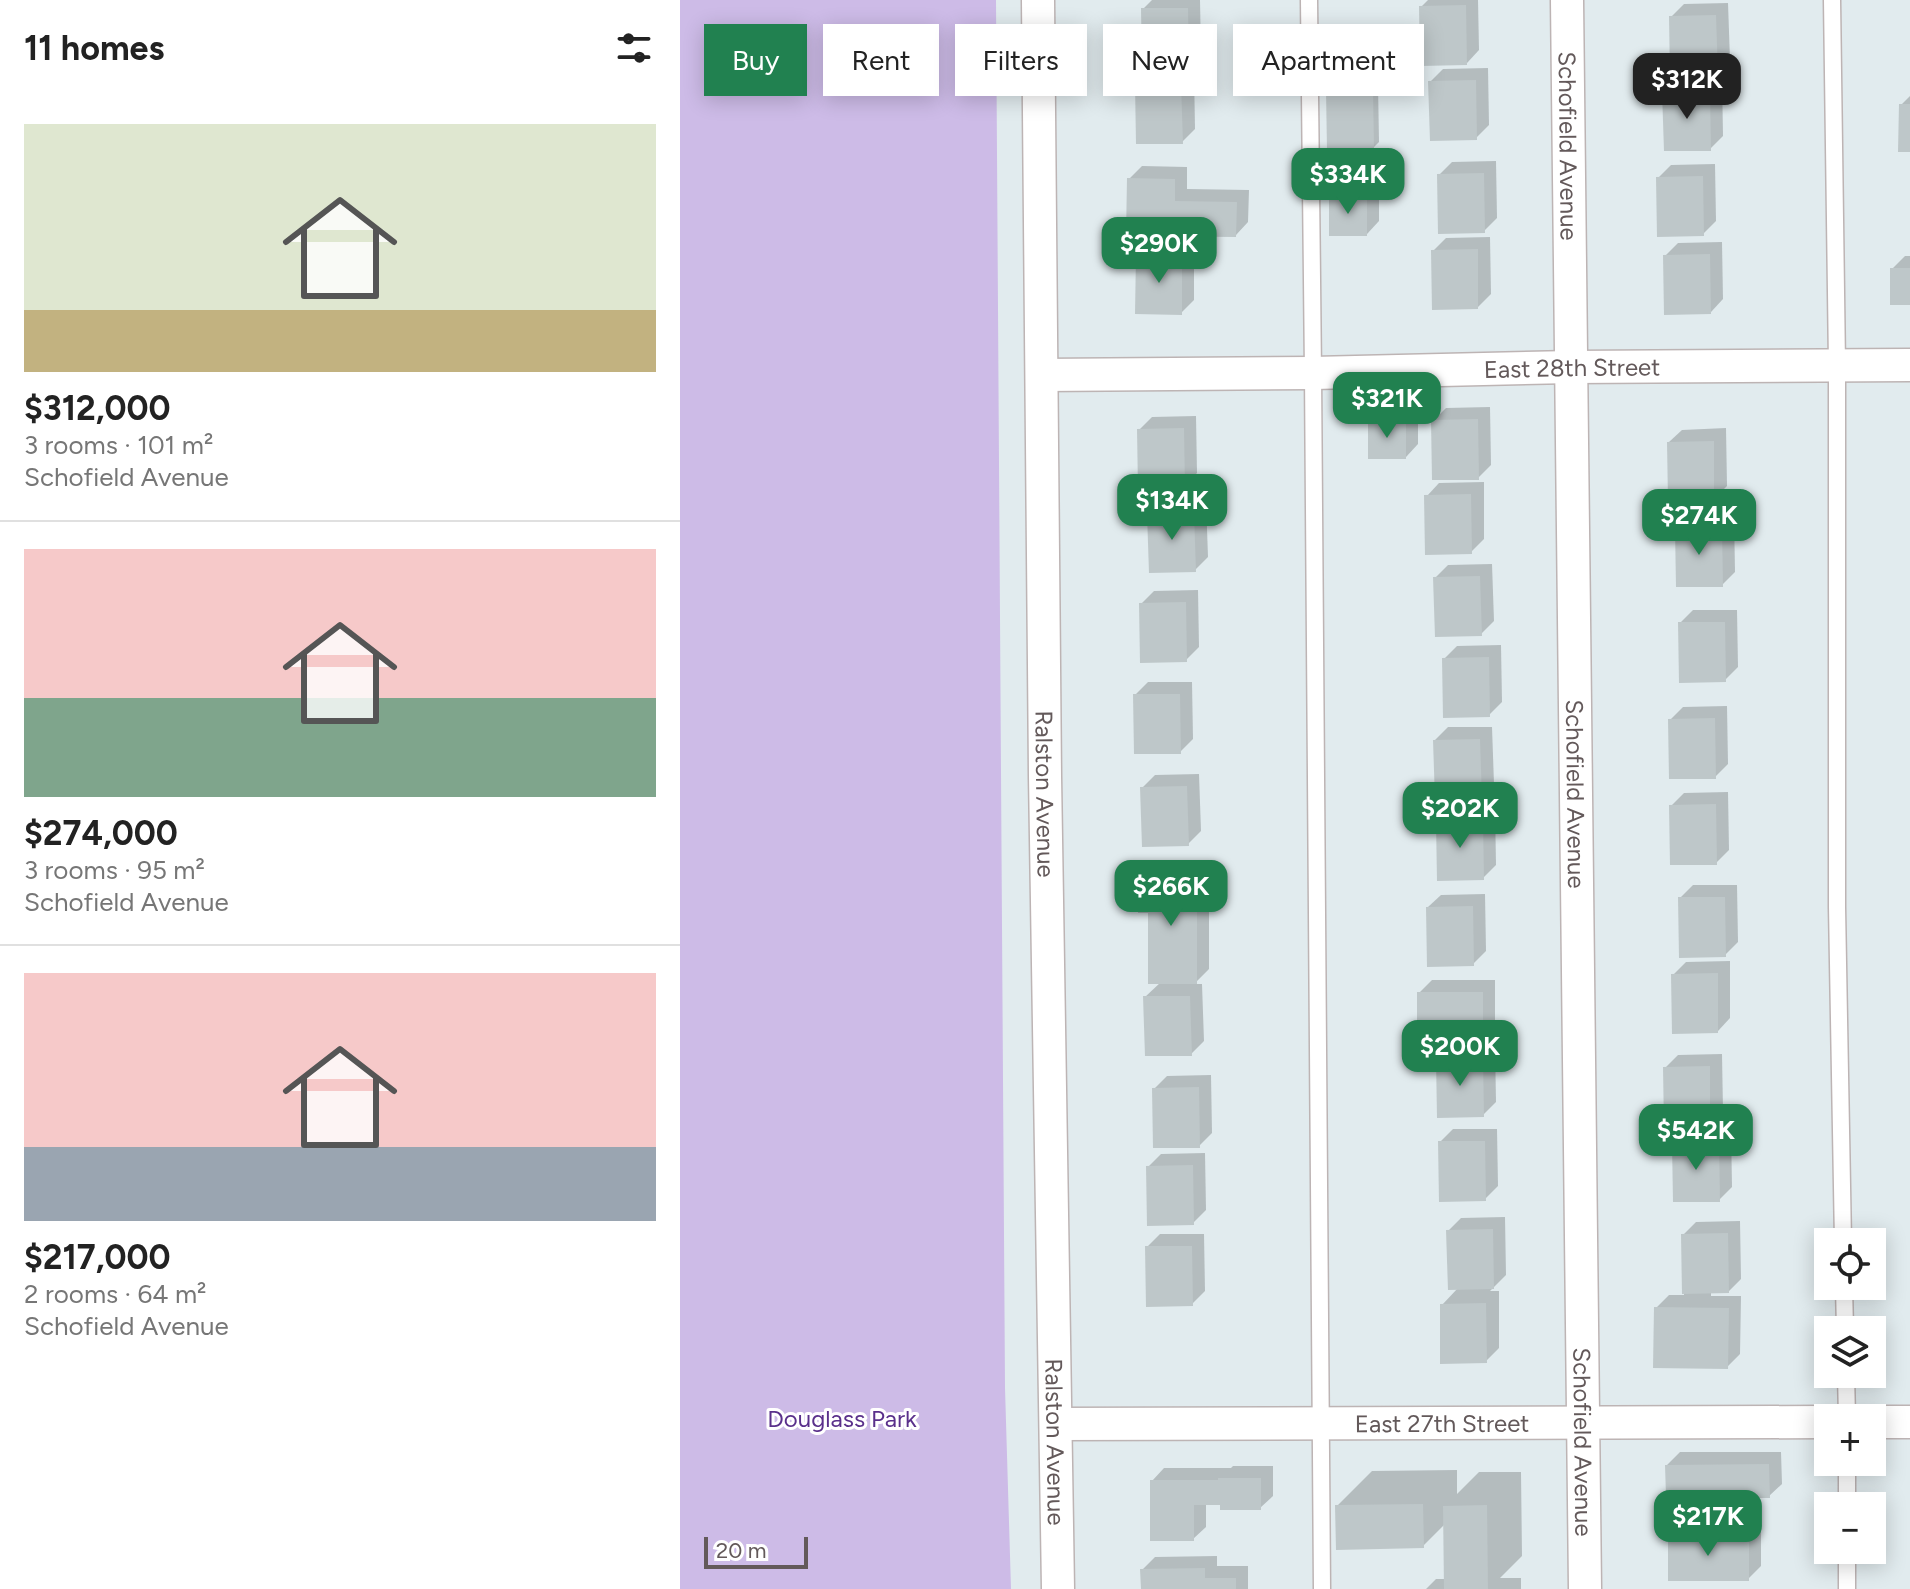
<!DOCTYPE html>
<meta charset="utf-8">
<style>
body{margin:0;font-family:Figtree,sans-serif;background:#f6f6f6;color:#222;height:100vh;display:flex;flex-direction:column;font-size:30px;white-space:nowrap}
*{box-sizing:border-box;margin:0}
p{font-size:26px;color:#767676}
.icon{flex:none;width:44px;height:44px;fill:none;stroke:currentColor;stroke-width:2;stroke-linecap:round;stroke-linejoin:round}
.map{position:relative;flex:1;overflow:hidden}
.details{display:flex;flex-direction:column;background:#fff;width:680px}
.details>*{flex:none}
.banner{position:absolute;left:24px;top:24px;width:760px;height:72px;display:flex;gap:16px}
.fabs{position:absolute;left:1134px;top:1228px;display:grid;gap:16px}
.fabs a{display:grid;place-items:center;width:72px;height:72px;border-radius:0px;background:#fff;box-shadow:0 4px 20px #0003;font-size:40px}
.scale{position:absolute;left:24px;bottom:20px;width:104px;box-sizing:border-box;padding-left:8px;border:4px solid #63595a;border-top:0;font-size:22px;line-height:28px;white-space:nowrap;color:#63595a;-webkit-text-stroke:6px #fff;paint-order:stroke}
.price{position:absolute;translate:-50% -68px;padding:0 18px;border-radius:16px;background:#218150;color:#fff;font-size:26px;line-height:52px;filter:drop-shadow(0 2px 4px #0008)}
.price::after{content:'';position:absolute;left:50%;top:48px;width:24px;height:18px;margin-left:-12px;background:inherit;clip-path:polygon(0 0,100% 0,50% 100%)}
.price.active{background:#222;color:#fff}
ul{padding:0;list-style:none}
li{display:grid;align-content:center;gap:16px;height:424px;padding:0 24px}
li+li{border-top:2px solid #e0e0e0}
li span{display:grid;place-items:center;height:248px;border-radius:0px;color:#555}
li>.icon{margin-inline-start:auto}
span .icon{width:144px;height:144px;fill:#fffc;stroke-width:1}
li b{font-size:34px}
h2{display:flex;justify-content:space-between;align-items:center;height:96px;padding:0 24px;font-size:34px}
.tag{padding:0 28px;border-radius:0px;background:#fff;box-shadow:0 4px 20px #0003;font-size:28px;line-height:72px}
.tag.active{background:#218150;color:#fff}
main{display:flex;flex:1;min-height:0}
.map>svg:first-child{display:block}
.green{fill:#cdbbe7}
.shadow{fill:#0003}
.building{fill:#bec7c9}
.lines{fill:none;stroke-linecap:round;stroke-linejoin:round}
.lane-casing{stroke:#bdb4b4;stroke-width:19}
.street-casing{stroke:#bdb4b4;stroke-width:35}
.lane{stroke:#fff;stroke-width:16}
.street{stroke:#fff;stroke-width:32}
.labels{text-anchor:middle;dominant-baseline:central;stroke-width:6;stroke-linejoin:round;paint-order:stroke}
.street-label{font-size:24px;fill:#63595a;stroke:#fff}
.park-label{font-size:24px;fill:#5a308b;stroke:#fff}
</style>
<main>
<section class="details">
<h2>11 homes<svg class="icon" aria-label="filters" viewBox="0 0 24 24"><path d="M4 7h16M4 17h16"/><circle cx="9" cy="7" r="2"/><circle cx="15" cy="17" r="2"/></svg></h2>
<ul>
<li><span style="background:linear-gradient(#dfe7d0 75%,#c2b280 0)"><svg class="icon" aria-label="home" viewBox="0 0 24 24"><path d="M3 11l9-7 9 7M6 9v11h12V9"/></svg></span><div><b>$312,000</b><p>3 rooms · 101 m²</p><p>Schofield Avenue</p></div></li>
<li><span style="background:linear-gradient(#f6c9c9 60%,#7fa58c 0)"><svg class="icon" aria-label="home" viewBox="0 0 24 24"><path d="M3 11l9-7 9 7M6 9v11h12V9"/></svg></span><div><b>$274,000</b><p>3 rooms · 95 m²</p><p>Schofield Avenue</p></div></li>
<li><span style="background:linear-gradient(#f6c9c9 70%,#9aa5b1 0)"><svg class="icon" aria-label="home" viewBox="0 0 24 24"><path d="M3 11l9-7 9 7M6 9v11h12V9"/></svg></span><div><b>$217,000</b><p>2 rooms · 64 m²</p><p>Schofield Avenue</p></div></li>
</ul>
</section>
<div class="map">
<svg width="1230" height="1589" viewBox="0 0 1230 1589">
<rect width="100%" height="100%" fill="#e1ebee"/>
<polygon class="green" points="0,0 316,0 325,1388 331,1589 0,1589"/>
<g class="shadow">
<polygon points="472,0 520,0 521,53 508,66 463,9"/>
<polygon points="748,0 798,0 799,50 787,63 741,7"/>
<polygon points="1048,3 1050,60 1037,73 991,17 1004,4"/>
<polygon points="808,68 809,125 796,138 750,82 763,69"/>
<polygon points="514,71 515,129 502,142 457,85 469,72"/>
<polygon points="1042,78 1043,136 1030,149 984,92 997,79"/>
<polygon points="698,84 699,142 693,148 648,91 654,85"/>
<polygon points="1230,96 1230,150 1221,105"/>
<polygon points="816,161 817,218 804,231 759,175 772,162"/>
<polygon points="1035,164 1036,221 1023,234 978,178 991,165"/>
<polygon points="462,166 507,167 507,189 569,190 568,222 556,235 449,179"/>
<polygon points="664,184 699,184 699,221 687,234 651,197"/>
<polygon points="810,237 811,294 798,307 753,251 766,238"/>
<polygon points="1042,242 1043,299 1031,312 985,256 998,243"/>
<polygon points="471,243 514,243 514,300 501,313 458,256"/>
<polygon points="1225,256 1230,256 1230,303 1212,269"/>
<polygon points="810,407 811,465 798,478 753,421 766,408"/>
<polygon points="703,408 738,408 738,444 726,457 690,421"/>
<polygon points="516,416 517,473 504,486 459,430 472,417"/>
<polygon points="1046,428 1047,486 1034,499 989,442 1002,430"/>
<polygon points="804,482 804,539 791,552 747,496 759,483"/>
<polygon points="526,500 528,557 515,570 469,514 482,501"/>
<polygon points="1054,515 1055,572 1042,585 997,529 1010,516"/>
<polygon points="812,564 814,621 801,634 755,578 768,565"/>
<polygon points="518,590 519,647 506,660 461,604 474,591"/>
<polygon points="1013,610 1057,610 1058,667 1045,680 1000,623"/>
<polygon points="821,645 822,702 809,715 764,659 777,646"/>
<polygon points="468,682 512,682 513,739 500,752 455,695"/>
<polygon points="1047,706 1048,764 1035,777 990,720 1003,707"/>
<polygon points="768,727 812,727 814,784 801,797 755,740"/>
<polygon points="519,774 521,831 508,844 462,788 475,775"/>
<polygon points="1048,792 1049,850 1036,863 991,806 1004,793"/>
<polygon points="771,808 815,808 816,865 803,878 758,821"/>
<polygon points="472,864 529,864 529,969 514,984 522,984 524,1041 511,1054 465,997 481,982 470,912 460,876"/>
<polygon points="1013,885 1057,885 1058,942 1045,955 1000,898"/>
<polygon points="805,894 806,951 793,964 748,907 761,895"/>
<polygon points="1050,961 1050,1018 1038,1031 993,975 1006,962"/>
<polygon points="752,980 815,980 815,1025 803,1038 739,993"/>
<polygon points="771,1046 815,1046 816,1102 803,1115 758,1059"/>
<polygon points="1042,1054 1043,1111 1030,1124 985,1068 998,1055"/>
<polygon points="531,1075 532,1133 519,1146 474,1089 487,1076"/>
<polygon points="773,1129 817,1129 818,1186 805,1199 760,1142"/>
<polygon points="1051,1129 1052,1187 1039,1200 994,1143 1007,1130"/>
<polygon points="525,1153 526,1210 513,1223 468,1167 481,1154"/>
<polygon points="825,1217 826,1275 810,1291 819,1291 819,1348 806,1361 762,1305 778,1288 768,1231 781,1218"/>
<polygon points="1060,1221 1061,1279 1048,1292 1031,1292 1031,1296 1061,1296 1060,1354 1047,1367 976,1308 989,1295 1004,1295 1003,1235 1016,1222"/>
<polygon points="480,1234 524,1234 525,1291 512,1304 467,1247"/>
<polygon points="1000,1452 1101,1452 1102,1484 1089,1496 1072,1496 1072,1500 1059,1512 1007,1494 987,1465"/>
<polygon points="553,1466 593,1466 593,1496 580,1508 526,1503 526,1527 513,1539 472,1481 484,1468 551,1468"/>
<polygon points="777,1470 777,1494 799,1472 841,1472 842,1556 820,1578 841,1578 841,1589 746,1589 756,1579 766,1579 765,1524 743,1546 657,1506 692,1471"/>
<polygon points="1003,1523 1081,1524 1081,1566 1068,1579 990,1536"/>
<polygon points="537,1556 537,1566 568,1566 568,1589 463,1589 462,1570 475,1557"/>
</g>
<g class="building">
<polygon points="786,5 787,65 740,66 739,6"/>
<polygon points="461,8 508,8 509,68 462,69"/>
<polygon points="1036,15 1038,75 990,76 989,16"/>
<polygon points="796,80 797,140 750,141 748,81"/>
<polygon points="501,83 503,144 456,144 455,84"/>
<polygon points="693,89 694,149 647,150 646,90"/>
<polygon points="1030,90 1031,151 984,151 982,91"/>
<polygon points="1219,104 1230,104 1230,152 1218,152"/>
<polygon points="804,173 805,233 758,234 757,174"/>
<polygon points="1023,176 1024,236 977,237 976,177"/>
<polygon points="447,178 495,179 495,201 557,202 556,237 446,236"/>
<polygon points="687,196 687,236 649,236 649,197"/>
<polygon points="798,249 798,309 752,310 751,250"/>
<polygon points="1030,254 1031,314 984,315 983,255"/>
<polygon points="456,255 502,255 502,315 455,314"/>
<rect x="1210" y="268" width="20" height="37"/>
<polygon points="798,419 799,480 752,480 751,420"/>
<rect x="688" y="420" width="38" height="39"/>
<polygon points="504,428 505,488 458,489 457,429"/>
<polygon points="1034,441 1034,501 988,501 987,442"/>
<polygon points="791,494 792,554 745,555 744,495"/>
<polygon points="514,512 516,572 469,573 467,513"/>
<polygon points="1042,527 1043,587 996,587 995,528"/>
<polygon points="800,576 802,636 755,637 753,577"/>
<polygon points="506,602 507,662 460,663 459,603"/>
<polygon points="998,622 1045,622 1046,682 999,683"/>
<polygon points="809,657 810,717 763,718 762,658"/>
<polygon points="453,694 500,694 501,754 454,754"/>
<polygon points="1035,718 1036,779 989,779 988,719"/>
<polygon points="800,739 802,799 755,800 753,740"/>
<polygon points="507,786 509,846 462,847 460,787"/>
<polygon points="1036,804 1037,865 990,865 989,805"/>
<polygon points="803,820 804,880 757,881 756,821"/>
<polygon points="458,876 517,876 517,984 468,984 468,913 458,913"/>
<polygon points="998,897 1045,897 1046,957 999,958"/>
<polygon points="793,906 794,966 747,967 746,907"/>
<polygon points="1038,973 1038,1033 992,1034 991,974"/>
<rect x="737" y="992" width="66" height="48"/>
<polygon points="463,996 510,996 512,1056 465,1056"/>
<polygon points="756,1058 803,1058 804,1117 757,1118"/>
<polygon points="1030,1066 1030,1126 984,1127 983,1067"/>
<polygon points="519,1087 520,1148 473,1148 472,1088"/>
<polygon points="758,1141 805,1141 806,1201 759,1202"/>
<polygon points="1039,1141 1040,1202 993,1202 992,1143"/>
<polygon points="513,1165 514,1225 467,1226 466,1166"/>
<polygon points="813,1229 814,1289 768,1290 766,1230"/>
<polygon points="1048,1233 1049,1293 1002,1294 1001,1234"/>
<polygon points="465,1246 512,1246 513,1306 466,1307"/>
<polygon points="806,1303 807,1363 760,1364 760,1304"/>
<polygon points="974,1307 1049,1308 1048,1369 973,1368"/>
<polygon points="1089,1464 1090,1498 1060,1498 1060,1514 1005,1515 1005,1496 986,1496 985,1465"/>
<polygon points="538,1478 581,1478 581,1510 540,1510 540,1505 514,1505 514,1541 470,1541 470,1480 538,1480"/>
<polygon points="743,1504 744,1548 656,1550 655,1505"/>
<polygon points="807,1505 808,1589 764,1589 763,1506"/>
<polygon points="988,1535 1069,1536 1069,1581 988,1581"/>
<polygon points="525,1568 525,1578 556,1578 556,1589 461,1589 460,1569"/>
</g>
<g class="lines">
<g class="lane-casing">
<g id="lane">
<polyline points="629,0 633,373 642,1589"/>
<polyline points="1152,0 1157,365 1157,907 1163,1242"/>
<polyline points="1164,1286 1165,1330"/>
<polyline points="1166,1374 1167,1418"/>
<polyline points="1167,1462 1167,1506"/>
<polyline points="1167,1550 1167,1589"/>
</g>
</g>
<g class="street-casing">
<g id="street">
<path id="s1" d="M 358,0 L 365,776 L 378,1589"/>
<path id="s2" d="M 887,0 L 905,1589"/>
<path id="s3" d="M 362,375 L 633,373 L 891,367 L 1230,365"/>
<polyline points="1192,1422 1230,1422"/>
<path id="s4" d="M 376,1424 L 1148,1422"/>
</g>
</g>
<use href="#lane" class="lane"/>
<use href="#street" class="street"/>
</g>
<g class="labels">
<g class="street-label">
<text stroke="none"><textPath href="#s2" startOffset="146">Schofield Avenue</textPath></text>
<text stroke="none"><textPath href="#s3" startOffset="530">East 28th Street</textPath></text>
<text stroke="none"><textPath href="#s1" startOffset="794">Ralston Avenue</textPath></text>
<text stroke="none"><textPath href="#s2" startOffset="794">Schofield Avenue</textPath></text>
<text stroke="none"><textPath href="#s4" startOffset="386">East 27th Street</textPath></text>
<text stroke="none"><textPath href="#s1" startOffset="1442">Ralston Avenue</textPath></text>
<text stroke="none"><textPath href="#s2" startOffset="1442">Schofield Avenue</textPath></text>
</g>
<g class="park-label">
<text x="162" y="1418">Douglass Park</text>
</g>
</g>
</svg>
<div class="fabs">
<a><svg class="icon" aria-label="locate" viewBox="0 0 24 24"><circle cx="12" cy="12" r="6"/><path d="M12 2v4M12 18v4M2 12h4M18 12h4"/></svg></a>
<a><svg class="icon" aria-label="layers" viewBox="0 0 24 24"><path d="M12 4l9 5-9 5-9-5zM3 14l9 5 9-5"/></svg></a>
<a>+</a>
<a>−</a>
</div>
<div class="scale">20 m</div>
<b class="price active" style="left:1007px;top:121px">$312K</b>
<b class="price" style="left:668px;top:216px">$334K</b>
<b class="price" style="left:479px;top:285px">$290K</b>
<b class="price" style="left:707px;top:440px">$321K</b>
<b class="price" style="left:492px;top:542px">$134K</b>
<b class="price" style="left:1019px;top:557px">$274K</b>
<b class="price" style="left:780px;top:850px">$202K</b>
<b class="price" style="left:491px;top:928px">$266K</b>
<b class="price" style="left:780px;top:1088px">$200K</b>
<b class="price" style="left:1016px;top:1172px">$542K</b>
<b class="price" style="left:1028px;top:1558px">$217K</b>
<div class="banner">
<a class="tag active">Buy</a>
<a class="tag">Rent</a>
<a class="tag">Filters</a>
<a class="tag">New</a>
<a class="tag">Apartment</a>
</div>
</div>
</main>
